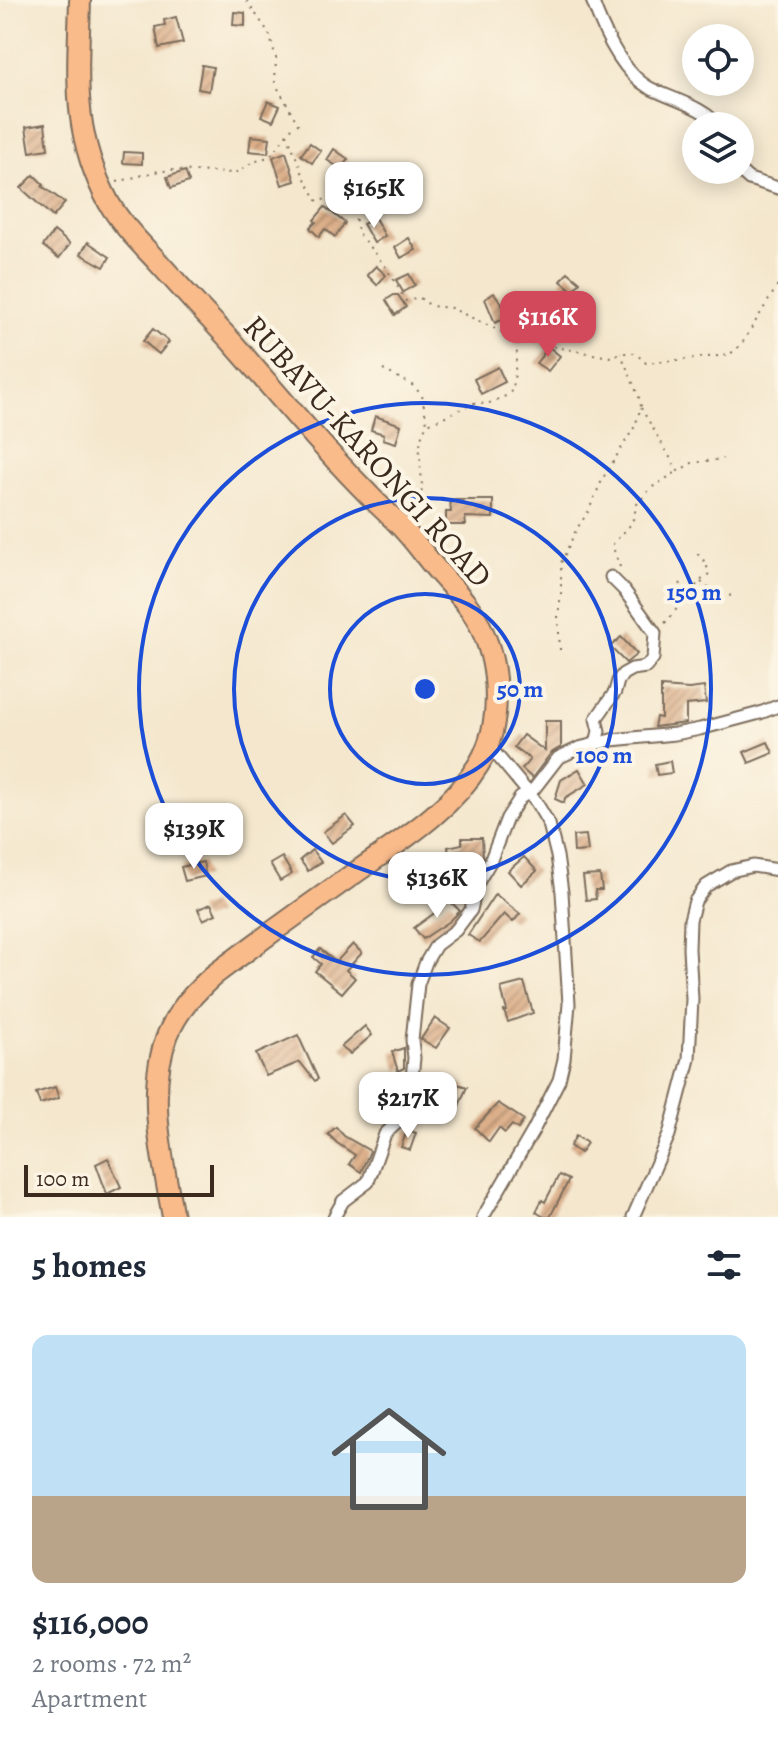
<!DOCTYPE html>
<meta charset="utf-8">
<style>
body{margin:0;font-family:Alegreya,serif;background:#f2f2f3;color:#1f2937;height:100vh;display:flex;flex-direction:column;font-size:30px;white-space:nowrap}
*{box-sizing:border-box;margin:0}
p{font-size:26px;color:#747a83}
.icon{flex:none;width:44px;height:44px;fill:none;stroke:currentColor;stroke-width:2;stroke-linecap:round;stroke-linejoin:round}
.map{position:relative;height:1217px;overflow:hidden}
.panel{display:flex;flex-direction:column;background:#fff;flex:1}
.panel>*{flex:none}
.fabs{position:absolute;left:682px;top:24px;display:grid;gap:16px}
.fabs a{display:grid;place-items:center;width:72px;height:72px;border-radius:50%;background:#fff;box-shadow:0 4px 20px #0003;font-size:40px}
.scale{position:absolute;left:24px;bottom:20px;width:190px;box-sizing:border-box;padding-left:8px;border:4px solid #3b2a1e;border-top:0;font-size:22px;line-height:28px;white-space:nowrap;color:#3b2a1e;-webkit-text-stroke:6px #fcf5e5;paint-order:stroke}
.price{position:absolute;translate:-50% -68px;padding:0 18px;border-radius:16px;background:#fff;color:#222;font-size:26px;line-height:52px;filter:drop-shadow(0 2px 4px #0008)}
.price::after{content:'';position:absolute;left:50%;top:48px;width:24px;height:18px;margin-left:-12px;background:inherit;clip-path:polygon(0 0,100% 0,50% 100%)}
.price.on{background:#d1495b;color:#fff}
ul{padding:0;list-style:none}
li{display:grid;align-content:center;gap:16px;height:424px;padding:0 32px}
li+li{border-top:2px solid #e0e1e3}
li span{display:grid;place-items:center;height:248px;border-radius:16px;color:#555}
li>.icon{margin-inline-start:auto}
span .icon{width:144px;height:144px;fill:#fffc;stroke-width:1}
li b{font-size:34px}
h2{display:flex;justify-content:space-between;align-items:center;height:96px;padding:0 32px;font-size:34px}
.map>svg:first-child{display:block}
.building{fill:url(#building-hatch)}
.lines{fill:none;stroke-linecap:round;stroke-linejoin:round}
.street-casing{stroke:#7c6c5b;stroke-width:15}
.highway-casing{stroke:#7c6c5b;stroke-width:24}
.path{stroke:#7c6c5b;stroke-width:2;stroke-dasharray:2 6;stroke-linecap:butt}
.street{stroke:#fff;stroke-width:11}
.highway{stroke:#fabb8b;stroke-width:20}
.ring{fill:none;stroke:#1d4ed8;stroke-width:4}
.labels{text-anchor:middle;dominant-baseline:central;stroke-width:8;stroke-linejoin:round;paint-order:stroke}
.street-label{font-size:32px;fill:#3b2a1e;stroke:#fcf5e5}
.centre{fill:#1d4ed8;stroke:#fcf5e5;stroke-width:4}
.ring-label{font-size:24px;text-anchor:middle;font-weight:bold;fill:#1d4ed8;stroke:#fcf5e5;stroke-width:8;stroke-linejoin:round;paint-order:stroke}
</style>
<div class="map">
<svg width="778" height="1217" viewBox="0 0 778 1217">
<defs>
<pattern id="building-hatch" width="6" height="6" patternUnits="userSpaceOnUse" patternTransform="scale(2)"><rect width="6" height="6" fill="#dcaf89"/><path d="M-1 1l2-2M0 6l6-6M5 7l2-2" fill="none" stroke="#b48f6f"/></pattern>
</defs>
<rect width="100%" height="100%" fill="#fcf5e5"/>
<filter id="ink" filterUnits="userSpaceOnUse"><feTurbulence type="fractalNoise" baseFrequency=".0125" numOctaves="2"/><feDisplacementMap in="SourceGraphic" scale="16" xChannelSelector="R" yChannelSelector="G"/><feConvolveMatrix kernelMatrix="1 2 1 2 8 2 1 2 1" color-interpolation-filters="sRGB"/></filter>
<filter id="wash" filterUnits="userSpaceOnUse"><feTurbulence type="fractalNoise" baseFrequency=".006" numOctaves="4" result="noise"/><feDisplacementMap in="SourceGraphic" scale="32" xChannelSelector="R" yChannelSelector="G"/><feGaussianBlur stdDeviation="1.8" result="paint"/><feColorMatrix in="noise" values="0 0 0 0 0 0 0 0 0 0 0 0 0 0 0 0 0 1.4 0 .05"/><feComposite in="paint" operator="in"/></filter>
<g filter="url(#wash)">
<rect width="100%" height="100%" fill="#f4e7cd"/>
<g id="blocks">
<g class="building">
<polygon points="234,12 245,13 245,26 233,25"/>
<polygon points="176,17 183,43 159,48 155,27 165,25 164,20"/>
<polygon points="202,65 213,67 209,91 198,89"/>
<polygon points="268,101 280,106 273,121 261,116"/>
<polygon points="45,124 48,149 30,152 26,127"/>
<polygon points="251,136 270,138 268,153 249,151"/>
<polygon points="310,143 321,151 312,163 301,155"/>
<polygon points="334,149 348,159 341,169 327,160"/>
<polygon points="124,152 142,153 142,164 123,163"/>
<polygon points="286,152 295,181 282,185 273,157"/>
<polygon points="185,171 189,182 171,188 167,177"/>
<polygon points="34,175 44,185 42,186 65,203 53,217 21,188"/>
<polygon points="325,207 345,223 335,237 325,229 319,237 310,228 316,222 314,220"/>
<polygon points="375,218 385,236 374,243 363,224"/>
<polygon points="54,231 70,244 59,258 43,246"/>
<polygon points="409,238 416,250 401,258 395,247"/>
<polygon points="88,242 110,257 104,267 81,254"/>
<polygon points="376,266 386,275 377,285 367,275"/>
<polygon points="568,272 580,282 573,291 561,281"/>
<polygon points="409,274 415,285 403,292 396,280"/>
<polygon points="494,293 501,302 508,317 495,323 485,299"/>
<polygon points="394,295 398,295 406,307 395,315 386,300"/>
<polygon points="153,329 169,342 159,354 143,341"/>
<polygon points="549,347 560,356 548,371 536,363"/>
<polygon points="498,367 505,382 481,394 474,379"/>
<polygon points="375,416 401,425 396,443 383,439 384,434 371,430"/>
<polygon points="450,500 493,500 493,518 465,517 466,525 446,525 446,512 451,512"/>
<polygon points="621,637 637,654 626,663 610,647"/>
<polygon points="661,687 689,689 704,687 706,703 686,705 686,723 654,727 656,717 661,718"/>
<polygon points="545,721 561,721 561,747 551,753 532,778 522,769 530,759 514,747 523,735 545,751"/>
<polygon points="768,742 773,753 749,763 744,752"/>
<polygon points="670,761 672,773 657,775 655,764"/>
<polygon points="579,769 588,784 565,798 564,803 555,799 561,780"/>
<polygon points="346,815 355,826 332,843 323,832"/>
<polygon points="586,835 588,851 574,852 573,836"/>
<polygon points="462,838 482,838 483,858 480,863 463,864 463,861 450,863 448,847 462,844"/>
<polygon points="312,850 321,862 308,871 300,860"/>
<polygon points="282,857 292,874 280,881 270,864"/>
<polygon points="524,857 537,871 521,885 508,871"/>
<polygon points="203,862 206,876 185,881 181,867"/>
<polygon points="600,875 602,890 595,890 596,899 586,900 583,876"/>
<polygon points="495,894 520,914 513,922 504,914 480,942 468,935"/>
<polygon points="449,900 460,911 450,921 423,939 414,928 440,909"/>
<polygon points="211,904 216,914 203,920 198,909"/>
<polygon points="353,944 362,953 346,970 355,978 342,993 315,971 321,964 313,957 320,949 336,962"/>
<polygon points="524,982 533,1013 508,1022 504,1011 507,1011 501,988"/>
<polygon points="435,1018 450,1028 436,1048 421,1039"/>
<polygon points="365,1026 372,1035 350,1054 341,1047"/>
<polygon points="298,1035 318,1079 315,1081 300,1062 266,1076 256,1054"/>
<polygon points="404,1048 404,1068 398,1071 392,1052"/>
<polygon points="421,1075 432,1078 428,1105 414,1103"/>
<polygon points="454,1083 467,1087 454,1117 443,1113"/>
<polygon points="55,1087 59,1098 40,1104 36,1093"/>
<polygon points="385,1097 395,1107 378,1123 368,1113"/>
<polygon points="498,1103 524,1120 518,1129 512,1125 505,1133 499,1128 489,1142 475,1128"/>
<polygon points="336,1127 344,1136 370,1151 361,1172 349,1164 355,1155 337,1143 328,1134"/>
<polygon points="407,1130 416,1133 410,1150 401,1147"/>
<polygon points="576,1136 587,1143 580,1153 570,1146"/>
<polygon points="108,1158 121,1187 107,1194 96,1164"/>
<polygon points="559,1175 569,1180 550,1217 544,1217 536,1212 542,1200 545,1202"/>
</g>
</g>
</g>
<g filter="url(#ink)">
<use href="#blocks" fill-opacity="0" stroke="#7c6c5b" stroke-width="2"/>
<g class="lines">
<g class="street-casing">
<g id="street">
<path d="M 592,0 C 602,28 621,71 648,87 C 665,97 709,108 717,126"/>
<polyline points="739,170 749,179 778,188"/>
<polyline points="596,743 599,731 596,719 615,692 618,681 623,674 632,669 646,667 653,658 655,633 624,590 611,577"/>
<polyline points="334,1217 343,1201 368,1182 385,1134 401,1119 412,1078 414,1058 412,1040 418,984 426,962 436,945 456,930 471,910 477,884 490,862 507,818 520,798 534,789 558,758 579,748 611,740 675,734 700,729 760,713 778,706"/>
<polyline points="483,1217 533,1131 559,1080 564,1059 569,1004 562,892 557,856 549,824 536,802 495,753 487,749"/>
<polyline points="633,1217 669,1135 689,1059 692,999 689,949 690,920 695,901 706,886 731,871 753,866 778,870"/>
</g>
</g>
<g class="highway-casing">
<path id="highway" d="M 80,0 C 78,76 71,133 109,203 C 122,225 140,243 157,261 C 181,288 205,314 230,340 C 276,392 320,446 369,495 C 380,507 394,518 405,531 C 416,543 426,557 437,570 C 453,589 472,606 482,630 C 500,669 502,726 479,764 C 450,812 397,843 352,875 C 305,908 259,941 214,975 C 195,992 178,1010 168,1034 C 145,1090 163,1160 173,1217"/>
</g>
<g class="path">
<polyline points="287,134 304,177 318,202 353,188 354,210 358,233 385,266 406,301 420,298 431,306 451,308 519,340 609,357 621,353 635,353 646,363 729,355 741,345 778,285"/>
<path d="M 117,182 L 154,172 L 172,170 L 233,173 C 241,171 243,168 250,164 C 257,160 266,159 273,153 C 282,144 286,130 298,124 L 275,83 L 276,58 L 269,33 L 246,0"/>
<polyline points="383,370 411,384 422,395 427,423"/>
<polyline points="641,408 678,471 692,463 723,459"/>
<path d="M 414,515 C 417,509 420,503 421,496 C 425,473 412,443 428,424 L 474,403 L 487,404 L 508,395 L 513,389 L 518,342"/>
<polyline points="620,567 612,545 632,523 637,504 651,488 678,471"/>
<polyline points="701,582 718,594 733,596"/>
<polyline points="680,583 688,596"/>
<polyline points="665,623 700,581 709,574 706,563 695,551"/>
<polyline points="560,650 558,616 561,594 561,563 576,530 588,512 603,478 635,426 641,407 640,400 621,354"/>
</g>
<use href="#street" class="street"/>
<use href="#highway" class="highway"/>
</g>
</g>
<g class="ring">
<circle cx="425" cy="689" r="95"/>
<circle cx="425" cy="689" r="191"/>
<circle cx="425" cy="689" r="286"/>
</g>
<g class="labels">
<g class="street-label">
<text transform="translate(368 451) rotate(48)">RUBAVU-KARONGI ROAD</text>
</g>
</g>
<circle cx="425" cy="689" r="12" class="centre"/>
<g class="ring-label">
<text x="694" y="600">150 m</text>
<text x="520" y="697">50 m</text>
<text x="604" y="763">100 m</text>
</g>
</svg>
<div class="fabs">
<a><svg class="icon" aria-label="locate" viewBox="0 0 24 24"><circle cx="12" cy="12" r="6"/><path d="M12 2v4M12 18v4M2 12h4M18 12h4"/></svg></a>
<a><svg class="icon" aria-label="layers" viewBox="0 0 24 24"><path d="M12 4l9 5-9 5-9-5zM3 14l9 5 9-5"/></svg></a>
</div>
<div class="scale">100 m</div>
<b class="price" style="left:374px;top:230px">$165K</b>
<b class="price on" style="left:548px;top:359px">$116K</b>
<b class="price" style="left:194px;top:871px">$139K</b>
<b class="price" style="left:437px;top:920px">$136K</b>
<b class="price" style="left:408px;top:1140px">$217K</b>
</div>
<section class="panel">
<h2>5 homes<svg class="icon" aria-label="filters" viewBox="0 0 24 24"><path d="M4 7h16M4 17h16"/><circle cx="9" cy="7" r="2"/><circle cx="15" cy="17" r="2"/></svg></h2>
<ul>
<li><span style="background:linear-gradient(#bfe0f5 65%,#b9a48a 0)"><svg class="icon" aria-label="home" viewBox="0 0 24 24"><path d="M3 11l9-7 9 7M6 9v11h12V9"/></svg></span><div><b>$116,000</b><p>2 rooms · 72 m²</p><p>Apartment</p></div></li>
</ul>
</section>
